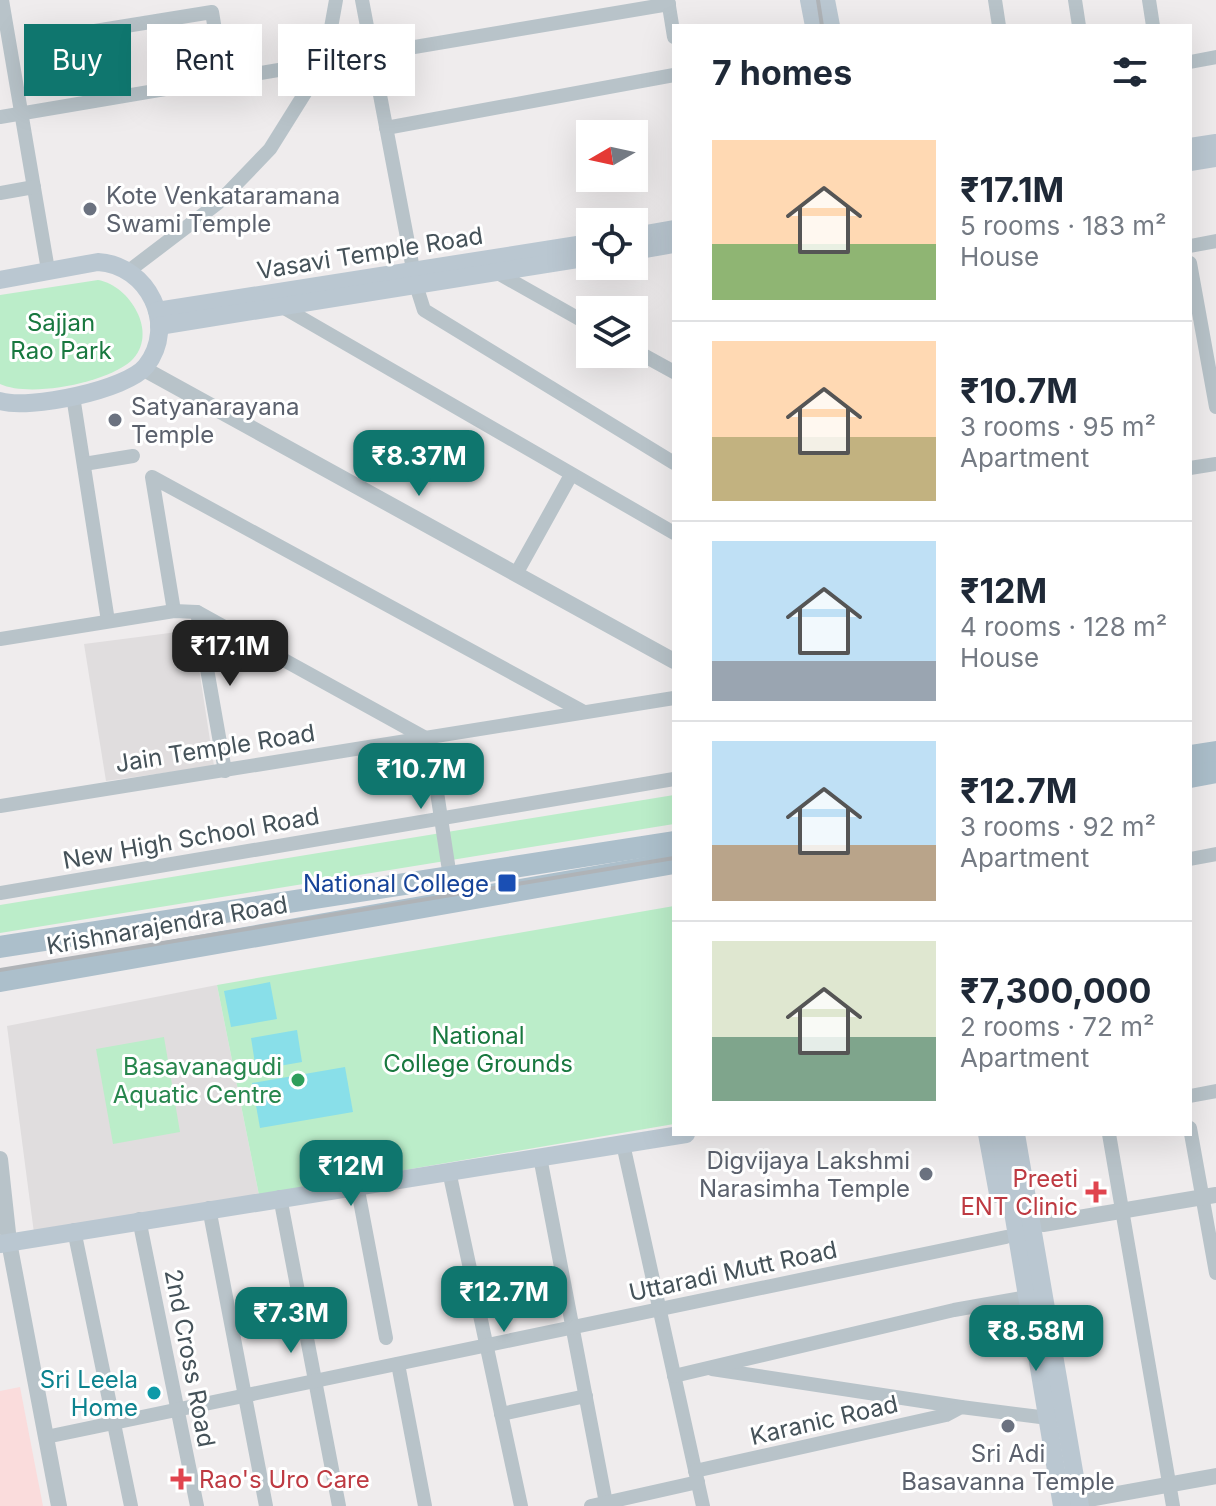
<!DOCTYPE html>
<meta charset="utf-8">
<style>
body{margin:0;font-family:Inter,sans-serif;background:#f2f2f3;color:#1f2937;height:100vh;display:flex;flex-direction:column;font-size:30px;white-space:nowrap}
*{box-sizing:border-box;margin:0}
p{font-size:26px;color:#747a83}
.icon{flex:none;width:44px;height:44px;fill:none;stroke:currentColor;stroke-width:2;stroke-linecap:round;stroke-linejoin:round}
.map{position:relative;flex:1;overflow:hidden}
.sheet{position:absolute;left:672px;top:24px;width:520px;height:1112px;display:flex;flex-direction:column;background:#fff;border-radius:0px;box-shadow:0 8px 32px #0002}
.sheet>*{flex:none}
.guide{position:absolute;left:24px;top:24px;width:528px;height:72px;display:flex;gap:16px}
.needle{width:52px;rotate:261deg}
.buttons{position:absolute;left:576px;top:120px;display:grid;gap:16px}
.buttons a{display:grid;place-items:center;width:72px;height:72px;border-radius:0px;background:#fff;box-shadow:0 8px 32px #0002;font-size:40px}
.price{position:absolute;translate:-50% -68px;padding:0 18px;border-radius:16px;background:#0f766e;color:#fff;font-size:26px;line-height:52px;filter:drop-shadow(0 2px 4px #0008)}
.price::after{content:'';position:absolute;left:50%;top:48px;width:24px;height:18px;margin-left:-12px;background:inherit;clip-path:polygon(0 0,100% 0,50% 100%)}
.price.selected{background:#222;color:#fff}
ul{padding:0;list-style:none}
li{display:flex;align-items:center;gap:24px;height:200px;padding:0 40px}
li+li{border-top:2px solid #e0e1e3}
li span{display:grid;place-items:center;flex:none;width:224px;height:160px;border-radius:0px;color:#555}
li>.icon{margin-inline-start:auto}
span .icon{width:96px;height:96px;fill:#fffc;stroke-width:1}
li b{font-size:34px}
h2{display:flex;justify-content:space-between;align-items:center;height:96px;padding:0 40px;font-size:34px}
.chip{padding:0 28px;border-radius:0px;background:#fff;box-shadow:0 8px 32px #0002;font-size:28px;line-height:72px}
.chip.selected{background:#0f766e;color:#fff}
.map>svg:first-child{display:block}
.education{fill:#e0ddde}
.medical{fill:#fadcdc}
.green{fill:#bbedc9}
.water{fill:#89dfe9}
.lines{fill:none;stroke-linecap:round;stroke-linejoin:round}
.minor{stroke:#b8c3c9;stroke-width:14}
.tertiary{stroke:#b8c3c9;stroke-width:16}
.secondary{stroke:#bac7d1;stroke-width:18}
.primary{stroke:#acbfcb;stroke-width:22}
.rail{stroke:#afb3b7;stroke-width:4}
.worship-dot{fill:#6b7280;stroke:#fff;stroke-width:3}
.transit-dot{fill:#1a4fb4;stroke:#fff;stroke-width:3}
.leisure-dot{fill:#2e9e5b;stroke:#fff;stroke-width:3}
.health-dot{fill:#e0444e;stroke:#fff;stroke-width:3}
.culture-dot{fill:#0f9aa8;stroke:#fff;stroke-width:3}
.labels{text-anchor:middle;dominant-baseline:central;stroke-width:6;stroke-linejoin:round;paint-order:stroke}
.worship-label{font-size:24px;fill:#5b616d;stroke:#fff;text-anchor:start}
.street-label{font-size:24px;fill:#455259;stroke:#fff}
.park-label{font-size:24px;fill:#18783f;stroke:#fff}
.transit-label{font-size:24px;fill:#164399;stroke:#fff;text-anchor:end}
.leisure-label{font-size:24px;fill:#27864d;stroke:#fff;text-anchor:end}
.health-label{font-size:24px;fill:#be3a42;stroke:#fff;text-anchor:end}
.culture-label{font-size:24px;fill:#0d838f;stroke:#fff;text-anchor:end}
</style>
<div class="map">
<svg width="1216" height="1506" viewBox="0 0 1216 1506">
<rect width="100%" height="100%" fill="#efeced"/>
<g class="education">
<polygon points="193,630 214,766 106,781 84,644"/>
<polygon points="217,985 259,1195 34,1233 7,1026"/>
</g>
<polygon class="medical" points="20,1387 35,1465 43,1506 0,1506 0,1391"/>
<g class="green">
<path d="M 98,280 C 129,285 160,333 131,361 C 106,383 30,398 0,384 L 0,295 Z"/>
<polygon points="674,795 674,824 0,933 0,905"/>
<polygon points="674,906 674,1124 259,1195 217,985"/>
<polygon points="164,1037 180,1132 113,1144 96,1049"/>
</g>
<g class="water">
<polygon points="270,982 277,1019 231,1027 224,991"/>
<polygon points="297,1030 302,1062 256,1070 251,1038"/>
<polygon points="345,1067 353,1112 260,1128 252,1083"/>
</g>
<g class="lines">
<g class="minor">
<polyline points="2,0 48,270"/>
<polyline points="362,0 416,285 424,310 674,463"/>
<polyline points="668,0 674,37"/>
<polyline points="995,0 999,26"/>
<polyline points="1075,0 1079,26"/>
<polyline points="1149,0 1153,26"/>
<polyline points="64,36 212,12 223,79"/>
<polyline points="1190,62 1216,57"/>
<polyline points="0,117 669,4"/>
<polyline points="386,128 674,75"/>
<polyline points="0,193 34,187"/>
<polyline points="1190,246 1216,241"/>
<polyline points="1190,263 1216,407"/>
<polyline points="130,270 218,203 270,149 325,61 336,0"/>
<polyline points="496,272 590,325"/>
<polyline points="279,305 674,533"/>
<polyline points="634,350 674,372"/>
<polyline points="73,396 108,621"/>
<polyline points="84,464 133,456"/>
<polyline points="1190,468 1216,464"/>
<polyline points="516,574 571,475"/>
<polyline points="174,611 152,477 582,711"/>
<polyline points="197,612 225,771"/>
<polyline points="0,639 174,611 197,612 429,740 450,877"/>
<polyline points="0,806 674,698"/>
<polyline points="1190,859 1216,854"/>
<polyline points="0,893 674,779"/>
<polyline points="1190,1096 1216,1091"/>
<polyline points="1190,1128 1216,1273"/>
<polyline points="1109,1134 1173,1506"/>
<polyline points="623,1144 703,1506"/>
<polyline points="540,1157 606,1503"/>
<polyline points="449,1171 521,1506"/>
<polyline points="357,1185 386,1338"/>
<polyline points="280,1197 339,1506"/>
<polyline points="209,1208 266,1506"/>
<polyline points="139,1219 197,1506"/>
<polyline points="74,1230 131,1506"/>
<polyline points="398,1364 425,1506"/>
<polyline points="712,1369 961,1407"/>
<polyline points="674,1376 954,1310 1027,1297"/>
<polyline points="501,1414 586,1396"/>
<polyline points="46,1437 1006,1237"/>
<polyline points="695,1471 946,1415 961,1407 1048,1418"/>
<polyline points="591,1506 698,1482"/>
</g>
<g class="tertiary">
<polyline points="144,369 674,661"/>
<polyline points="0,1159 9,1242 59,1506"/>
<polyline points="1043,1224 1216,1195"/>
<polyline points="1067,1503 1216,1476"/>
</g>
<g class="secondary">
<polyline points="809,0 814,26"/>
<polyline points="826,0 831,26"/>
<polyline points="1190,147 1216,143"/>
<polyline points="1190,162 1216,158"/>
<polyline points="634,236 674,229"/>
<polyline points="634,251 674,244"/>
<path d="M 0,280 L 98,262 C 148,265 178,325 146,366 C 127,390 29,410 0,401"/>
<polyline points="157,311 590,243"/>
<polyline points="159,326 590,257"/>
<polyline points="987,1134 998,1194"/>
<polyline points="1000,1134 1062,1506"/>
<polyline points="1016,1134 1080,1506"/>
<polyline points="0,1244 686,1134"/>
</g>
<g class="primary">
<polyline points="1190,756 1216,752"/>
<polyline points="1190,777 1216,772"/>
<polyline points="0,947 674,842"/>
<polyline points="0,981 674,863"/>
</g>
<g class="rail">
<polyline points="818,0 822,26"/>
<polyline points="0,970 674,858"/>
</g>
</g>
<g class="worship-dot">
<circle cx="90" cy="209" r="8"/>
<circle cx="115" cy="420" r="8"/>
<circle cx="926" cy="1174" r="8"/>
<circle cx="1008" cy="1426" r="8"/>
</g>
<rect class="transit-dot" x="497" y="873" width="20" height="20" rx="4"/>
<circle class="leisure-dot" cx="298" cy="1080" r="8"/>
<g class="health-dot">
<path d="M1092 1180h8v8h8v8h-8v8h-8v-8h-8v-8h8z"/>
<path d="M177 1467h8v8h8v8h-8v8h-8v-8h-8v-8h8z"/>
</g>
<circle class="culture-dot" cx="154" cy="1393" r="8"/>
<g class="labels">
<g class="worship-label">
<text x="106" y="195">Kote Venkataramana<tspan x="106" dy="28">Swami Temple</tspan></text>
<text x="131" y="406">Satyanarayana<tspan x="131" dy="28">Temple</tspan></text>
<text x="910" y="1160" text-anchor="end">Digvijaya Lakshmi<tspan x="910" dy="28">Narasimha Temple</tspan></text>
<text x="1008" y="1453" text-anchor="middle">Sri Adi<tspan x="1008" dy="28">Basavanna Temple</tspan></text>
</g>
<g class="street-label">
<text transform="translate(370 253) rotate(-9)">Vasavi Temple Road</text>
<text transform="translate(215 748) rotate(-9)">Jain Temple Road</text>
<text transform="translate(191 838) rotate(-10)">New High School Road</text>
<text transform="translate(167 925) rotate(-10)">Krishnarajendra Road</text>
<text transform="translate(733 1271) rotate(-12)">Uttaradi Mutt Road</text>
<text transform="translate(190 1358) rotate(79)">2nd Cross Road</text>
<text transform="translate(824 1420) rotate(-13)">Karanic Road</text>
</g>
<g class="park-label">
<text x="61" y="322">Sajjan<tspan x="61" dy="28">Rao Park</tspan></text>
<text x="478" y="1035">National<tspan x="478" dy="28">College Grounds</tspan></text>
</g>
<g class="transit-label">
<text x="489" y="883">National College</text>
</g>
<g class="leisure-label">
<text x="282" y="1066">Basavanagudi<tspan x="282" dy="28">Aquatic Centre</tspan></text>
</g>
<g class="health-label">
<text x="1078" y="1178">Preeti<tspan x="1078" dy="28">ENT Clinic</tspan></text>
<text x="199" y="1479" text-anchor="start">Rao's Uro Care</text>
</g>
<g class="culture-label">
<text x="138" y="1379">Sri Leela<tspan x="138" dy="28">Home</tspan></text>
</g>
</g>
</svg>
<div class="buttons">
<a><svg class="needle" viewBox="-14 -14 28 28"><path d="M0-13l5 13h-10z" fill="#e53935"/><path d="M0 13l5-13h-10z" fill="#747a83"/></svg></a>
<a><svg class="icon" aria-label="locate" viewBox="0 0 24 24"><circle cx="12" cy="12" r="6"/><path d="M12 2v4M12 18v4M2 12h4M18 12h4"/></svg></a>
<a><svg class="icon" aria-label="layers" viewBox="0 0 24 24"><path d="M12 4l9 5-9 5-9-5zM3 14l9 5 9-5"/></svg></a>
</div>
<b class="price" style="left:419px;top:498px">₹8.37M</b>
<b class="price selected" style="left:230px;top:688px">₹17.1M</b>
<b class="price" style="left:421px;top:811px">₹10.7M</b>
<b class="price" style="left:351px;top:1208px">₹12M</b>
<b class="price" style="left:504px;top:1334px">₹12.7M</b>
<b class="price" style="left:291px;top:1355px">₹7.3M</b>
<b class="price" style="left:1036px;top:1373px">₹8.58M</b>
<div class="guide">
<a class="chip selected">Buy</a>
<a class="chip">Rent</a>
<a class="chip">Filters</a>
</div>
<section class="sheet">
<h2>7 homes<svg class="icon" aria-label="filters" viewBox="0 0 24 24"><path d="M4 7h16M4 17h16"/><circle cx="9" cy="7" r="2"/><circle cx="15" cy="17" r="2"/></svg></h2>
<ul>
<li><span style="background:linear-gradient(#ffd9b3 65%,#8fb573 0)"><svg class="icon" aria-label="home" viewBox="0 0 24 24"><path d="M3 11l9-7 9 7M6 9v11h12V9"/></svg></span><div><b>₹17.1M</b><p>5 rooms · 183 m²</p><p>House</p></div></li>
<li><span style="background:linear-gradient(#ffd9b3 60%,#c2b280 0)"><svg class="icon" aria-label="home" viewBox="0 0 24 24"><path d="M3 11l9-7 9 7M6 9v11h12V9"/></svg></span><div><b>₹10.7M</b><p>3 rooms · 95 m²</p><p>Apartment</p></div></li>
<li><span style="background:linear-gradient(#bfe0f5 75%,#9aa5b1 0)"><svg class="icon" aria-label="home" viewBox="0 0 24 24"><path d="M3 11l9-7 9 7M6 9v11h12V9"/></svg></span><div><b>₹12M</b><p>4 rooms · 128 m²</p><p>House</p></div></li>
<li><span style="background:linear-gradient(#bfe0f5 65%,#b9a48a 0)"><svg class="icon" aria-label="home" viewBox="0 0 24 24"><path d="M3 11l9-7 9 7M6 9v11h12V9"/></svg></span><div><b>₹12.7M</b><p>3 rooms · 92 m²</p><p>Apartment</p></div></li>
<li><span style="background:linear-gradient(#dfe7d0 60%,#7fa58c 0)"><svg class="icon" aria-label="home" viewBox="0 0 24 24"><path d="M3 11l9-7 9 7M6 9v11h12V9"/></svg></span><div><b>₹7,300,000</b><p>2 rooms · 72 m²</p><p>Apartment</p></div></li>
</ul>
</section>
</div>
